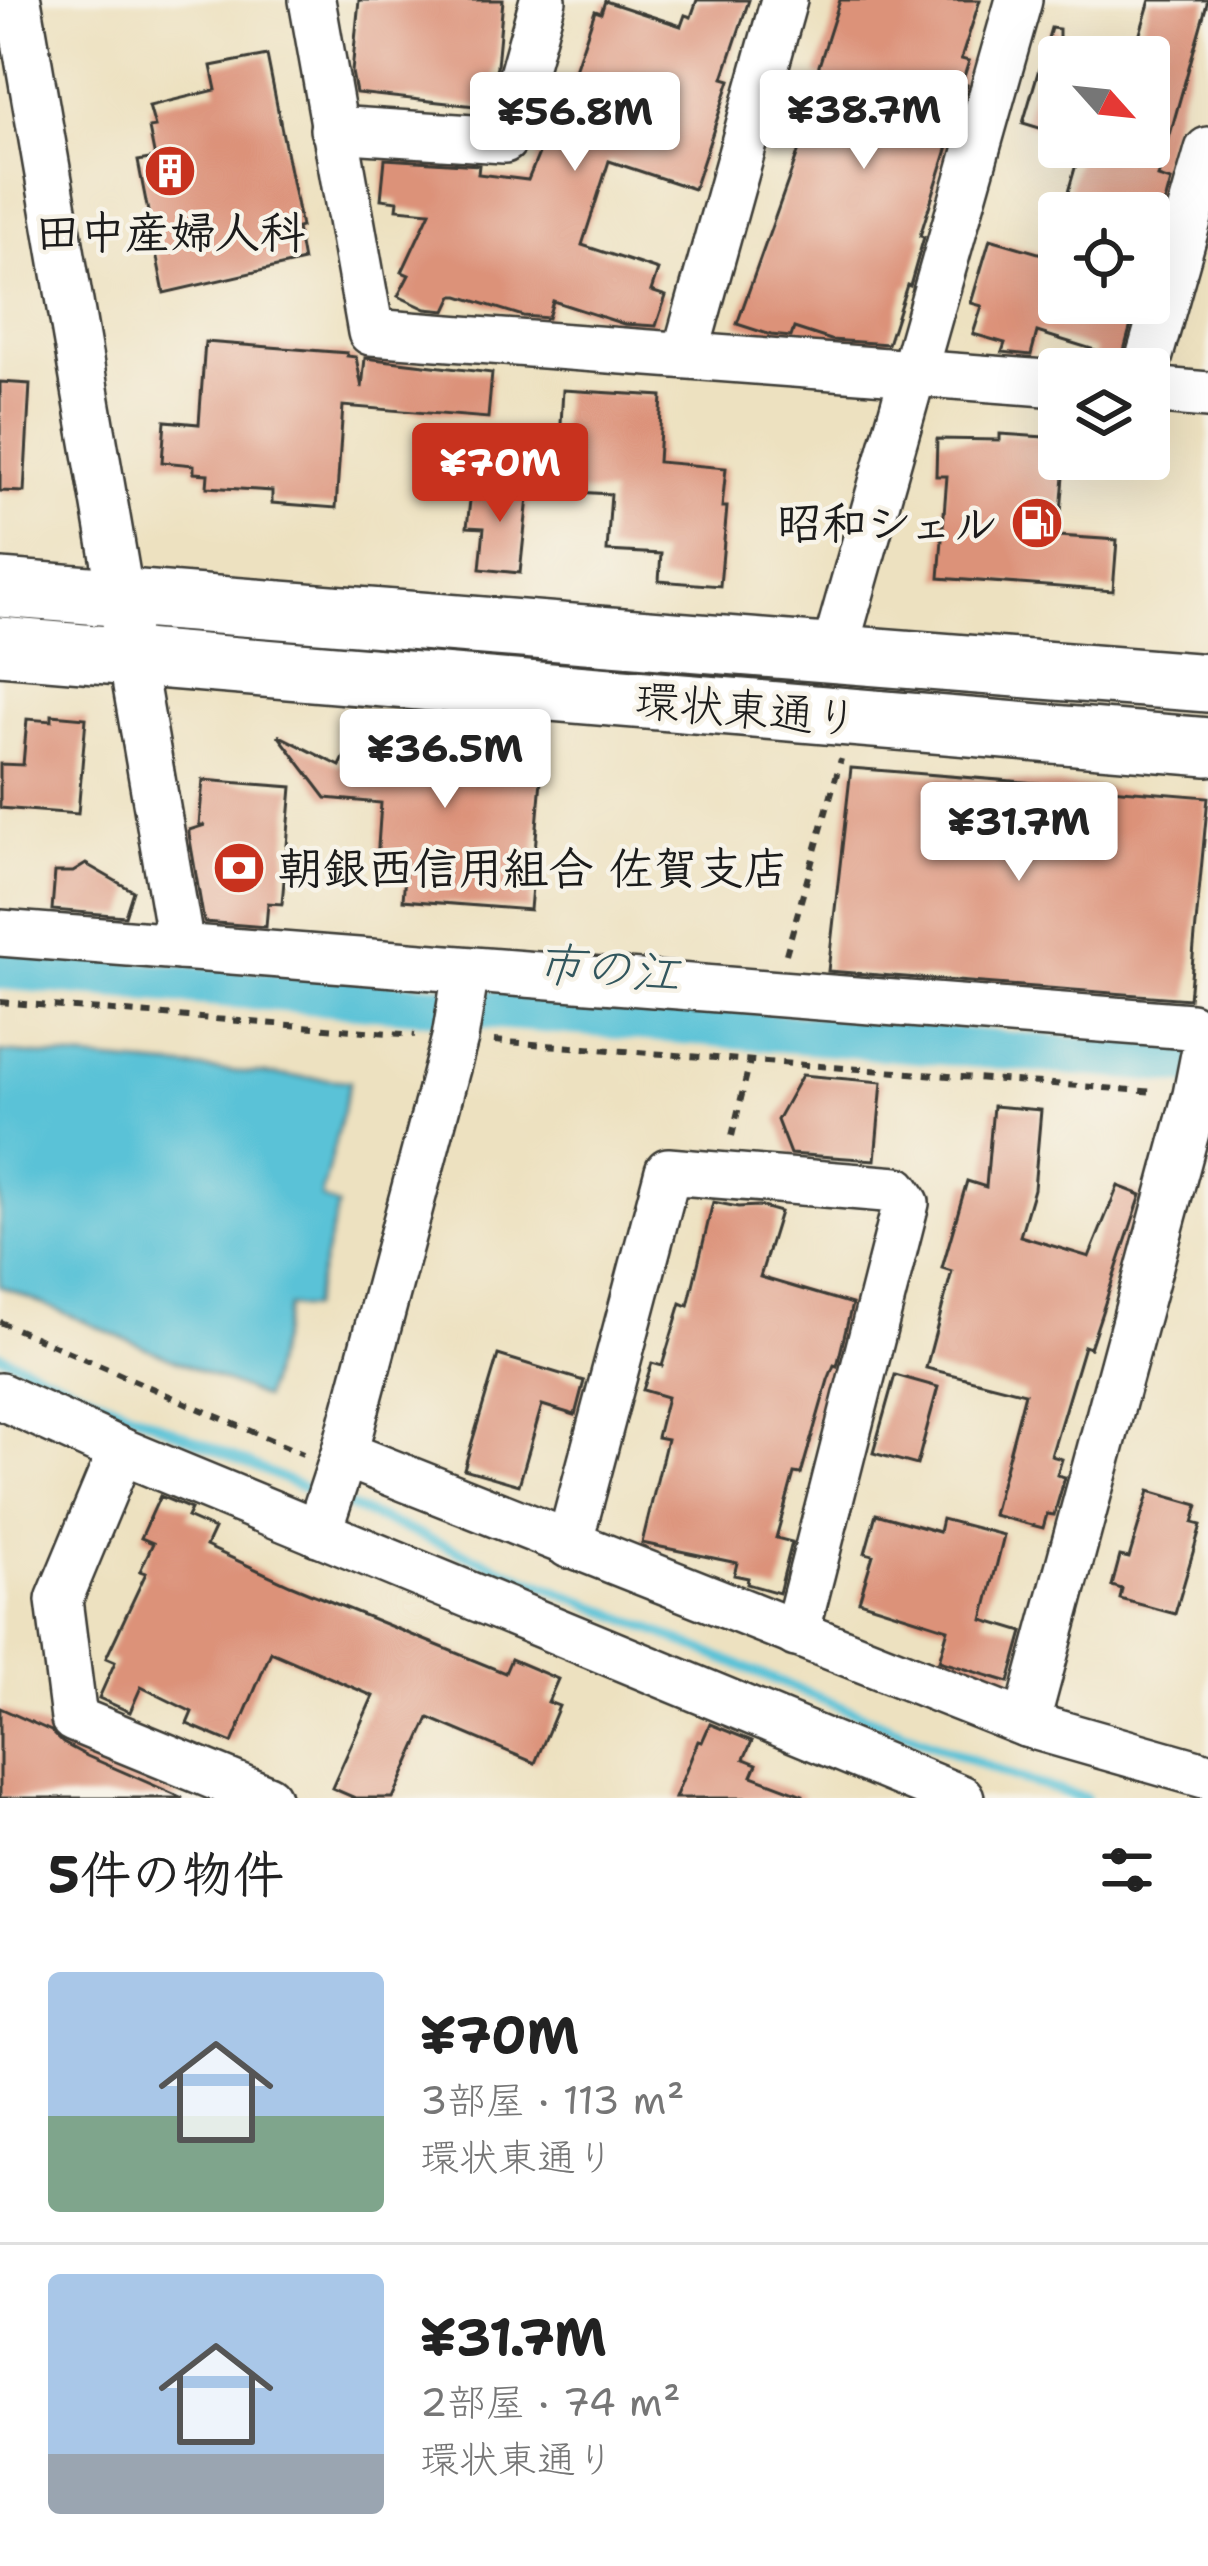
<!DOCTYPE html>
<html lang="ja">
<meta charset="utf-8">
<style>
body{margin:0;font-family:"Shantell Sans","Klee One",sans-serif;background:#f6f6f6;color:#222;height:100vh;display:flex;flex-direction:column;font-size:45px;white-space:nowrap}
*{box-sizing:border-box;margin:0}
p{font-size:39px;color:#767676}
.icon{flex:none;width:66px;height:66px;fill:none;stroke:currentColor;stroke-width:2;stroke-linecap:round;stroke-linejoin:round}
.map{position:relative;height:1798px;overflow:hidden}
.panel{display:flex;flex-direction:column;background:#fff;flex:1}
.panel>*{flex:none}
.needle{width:78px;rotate:117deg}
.fabs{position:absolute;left:1038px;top:36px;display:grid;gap:24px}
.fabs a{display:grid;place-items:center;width:132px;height:132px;border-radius:12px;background:#fff;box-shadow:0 12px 48px #0002;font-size:60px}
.price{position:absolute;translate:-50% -102px;padding:0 27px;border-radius:12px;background:#fff;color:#222;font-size:39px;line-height:78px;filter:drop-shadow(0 3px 6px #0008)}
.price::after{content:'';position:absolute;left:50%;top:72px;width:36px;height:27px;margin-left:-18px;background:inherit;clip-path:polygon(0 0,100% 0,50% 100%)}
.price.current{background:#c8321e;color:#fff}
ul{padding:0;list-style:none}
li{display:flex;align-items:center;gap:36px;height:300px;padding:0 48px}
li+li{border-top:3px solid #e0e0e0}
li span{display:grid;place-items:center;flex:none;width:336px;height:240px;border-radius:12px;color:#555}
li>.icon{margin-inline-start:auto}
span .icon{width:144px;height:144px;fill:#fffc;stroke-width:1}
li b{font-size:51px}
h2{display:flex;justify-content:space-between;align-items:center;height:144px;padding:0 48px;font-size:51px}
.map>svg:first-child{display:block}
.water{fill:#5ac2d7;stroke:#3b6f7a;stroke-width:3}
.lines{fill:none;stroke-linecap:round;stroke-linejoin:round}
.stream{stroke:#5ac2d7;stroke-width:10}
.canal{stroke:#5ac2d7;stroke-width:39}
.building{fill:#dc9279}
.minor-casing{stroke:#3b3a35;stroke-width:50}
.major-casing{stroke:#3b3a35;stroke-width:62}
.path{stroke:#3b3a35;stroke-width:6;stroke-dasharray:9 9;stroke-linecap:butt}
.minor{stroke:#fff;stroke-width:45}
.major{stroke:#fff;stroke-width:57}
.labels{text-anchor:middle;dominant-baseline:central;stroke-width:9;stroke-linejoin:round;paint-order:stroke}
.poi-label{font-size:45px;font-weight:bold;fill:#1c1c1c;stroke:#f7f3e8}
.street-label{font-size:45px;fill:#1c1c1c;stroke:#f7f3e8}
.water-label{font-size:48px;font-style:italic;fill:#32565d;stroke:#f7f3e8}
</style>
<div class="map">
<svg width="1208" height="1798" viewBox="0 0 1208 1798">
<rect width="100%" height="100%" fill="#f7f3e8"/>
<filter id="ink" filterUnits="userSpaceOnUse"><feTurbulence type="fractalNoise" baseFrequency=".00833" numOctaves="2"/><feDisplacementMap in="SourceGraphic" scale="24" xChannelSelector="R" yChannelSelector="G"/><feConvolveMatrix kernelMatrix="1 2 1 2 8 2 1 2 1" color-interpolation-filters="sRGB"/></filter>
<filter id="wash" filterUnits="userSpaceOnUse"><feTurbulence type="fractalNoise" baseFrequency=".004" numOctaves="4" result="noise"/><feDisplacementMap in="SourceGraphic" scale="48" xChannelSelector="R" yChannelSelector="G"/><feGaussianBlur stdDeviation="2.7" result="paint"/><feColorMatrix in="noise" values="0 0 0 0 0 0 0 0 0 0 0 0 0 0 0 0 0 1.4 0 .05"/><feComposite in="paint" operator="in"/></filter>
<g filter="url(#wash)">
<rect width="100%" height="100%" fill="#ede1c0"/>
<polygon class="water" points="0,1052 350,1081 321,1198 338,1206 311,1308 288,1306 264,1398 0,1286"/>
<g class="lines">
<g class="stream">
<polyline points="0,1355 318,1494"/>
<polyline points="341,1503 1016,1778 1085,1798"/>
</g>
<polyline class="canal" points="0,970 1208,1067"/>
</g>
<g id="blocks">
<g class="building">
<polygon points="359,0 503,0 497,66 485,107 356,93 352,72"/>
<polygon points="697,0 749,0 723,78 730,80 694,189 609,161 582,245 658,270 651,291 666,296 656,326 624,324 553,301 548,318 523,316 459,296 453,296 446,311 426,309 398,296 409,275 402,272 430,212 397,209 398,201 381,199 385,159 479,165 478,174 528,180 558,107 562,108 595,11 601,13 605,1 681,26 685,15 691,17"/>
<polygon points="840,0 980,0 961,59 969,61 962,83 967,85 920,236 924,237 910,286 907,285 888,344 831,340 794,328 791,337 771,335 737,324 804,136 823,77 816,75"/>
<polygon points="1150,0 1208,0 1158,177 1171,181 1159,225 1149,223 1149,213 1062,213 1081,147 1149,147 1149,57 1133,57"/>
<polygon points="1051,28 1059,29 1059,134 1023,123"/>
<polygon points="267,55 301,227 297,228 303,261 164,293 138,161 155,158 149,128 155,127 149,106 216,90 211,66"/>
<polygon points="990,239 1059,259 1059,303 1137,303 1120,365 1093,357 1095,350 1037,332 1031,355 1002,352 1005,343 973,334 982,306 971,303"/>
<polygon points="205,342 347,353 347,356 356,357 362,388 365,358 492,373 488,418 343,406 336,508 272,503 272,491 207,487 208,474 194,473 194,465 162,462 165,421 199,424"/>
<polygon points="0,382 30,384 24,492 0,491"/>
<polygon points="563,390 662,396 658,462 726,468 722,507 727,507 720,586 659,581 661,554 607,551 611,494 557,491"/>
<polygon points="1000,434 1059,438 1064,476 1059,536 1117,540 1113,591 939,578 947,476 936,476 937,439 1000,440"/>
<polygon points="472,483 529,488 520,573 480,569 484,528 467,527"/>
<polygon points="52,715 86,718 78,814 0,808 0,764 23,765 27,719 52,721"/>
<polygon points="358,729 544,744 530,910 403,900 406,863 377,861 381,803 326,798 278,735 340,766"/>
<polygon points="851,768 1208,797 1189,999 828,971"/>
<polygon points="203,780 292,787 282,904 268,903 266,927 204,922 189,834 189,830 205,825 199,825"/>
<polygon points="86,864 133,891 125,916 52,910 55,872 73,872"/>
<polygon points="802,1075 882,1082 875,1160 790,1154 777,1120"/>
<polygon points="993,1106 1041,1110 1034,1189 1020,1236 1089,1257 1118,1186 1141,1195 1090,1348 1084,1346 1051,1456 1062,1459 1057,1475 1065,1477 1054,1515 1047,1514 1043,1528 993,1515 1025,1393 926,1368 952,1271 942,1268 967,1181 986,1187"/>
<polygon points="713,1202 738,1207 759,1206 780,1212 760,1277 852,1304 837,1366 834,1365 828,1380 801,1474 794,1473 776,1538 792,1542 779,1593 747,1584 748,1578 734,1575 737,1563 642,1543 667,1439 657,1437 667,1397 643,1390 652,1363 662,1366 681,1303 688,1306"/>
<polygon points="498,1355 584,1381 575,1415 542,1405 519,1485 464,1469"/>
<polygon points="895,1375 938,1387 917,1465 873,1453"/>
<polygon points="1149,1491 1198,1505 1193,1523 1201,1525 1175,1614 1120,1599 1122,1589 1112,1586 1120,1556 1129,1558"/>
<polygon points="160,1496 191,1509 187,1517 214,1529 206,1546 290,1585 505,1673 511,1659 558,1679 548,1702 559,1706 535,1763 429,1718 393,1798 355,1798 332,1788 373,1696 271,1652 232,1743 187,1724 192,1712 141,1687 130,1712 99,1698 115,1662 106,1658 146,1573 140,1571 153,1543 141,1538"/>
<polygon points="876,1514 939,1532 942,1519 1004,1535 983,1620 1023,1632 1009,1682 939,1661 948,1629 859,1601 873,1555 865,1553"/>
<polygon points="0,1708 51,1731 63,1743 87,1756 183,1798 0,1798"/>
<polygon points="710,1724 752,1741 744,1759 757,1764 752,1776 803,1795 803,1798 675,1798 698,1741 702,1742"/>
</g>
</g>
</g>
<g filter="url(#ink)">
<use href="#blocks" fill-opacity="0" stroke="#3b3a35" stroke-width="3"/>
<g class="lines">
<g class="minor-casing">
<g id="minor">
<polyline points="18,0 181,947"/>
<polyline points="312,0 371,332 1059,384"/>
<polyline points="333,129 504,140 543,0"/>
<polyline points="685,355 784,0"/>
<polyline points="1146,369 1208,150"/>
<polyline points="1149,390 1208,395"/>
<polyline points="834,652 1019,0"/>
<polyline points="0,933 1190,1026 1207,1039 1196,1095 1026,1724"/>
<polyline points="0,1396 121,1451 961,1798"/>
<polyline points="121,1451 59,1600 74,1719 267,1798"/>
<polyline points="344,1454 1026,1724 1208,1776"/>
<polyline points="318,1533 344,1454 455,1038 466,972"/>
<polyline points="569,1545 668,1171 897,1190 906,1203 796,1634"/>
</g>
</g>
<g class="major-casing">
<g id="major">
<polyline points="0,588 1208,683"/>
<polyline points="0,646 1208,747"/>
</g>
</g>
<g class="path">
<polyline points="786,954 841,759"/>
<polyline points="0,1002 415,1035"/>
<polyline points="494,1041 1157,1092"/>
<polyline points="732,1136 750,1061"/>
<polyline points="0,1322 303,1454"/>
</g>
<use href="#minor" class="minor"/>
<use href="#major" class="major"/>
</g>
</g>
<defs>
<g id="building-disc" transform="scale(2.7)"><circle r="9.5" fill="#c8321e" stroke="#f7f3e8"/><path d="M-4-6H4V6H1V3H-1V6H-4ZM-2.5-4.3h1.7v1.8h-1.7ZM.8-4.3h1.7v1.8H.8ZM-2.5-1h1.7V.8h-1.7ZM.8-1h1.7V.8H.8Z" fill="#fff"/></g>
<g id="fuel-disc" transform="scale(2.7)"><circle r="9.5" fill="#c8321e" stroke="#f7f3e8"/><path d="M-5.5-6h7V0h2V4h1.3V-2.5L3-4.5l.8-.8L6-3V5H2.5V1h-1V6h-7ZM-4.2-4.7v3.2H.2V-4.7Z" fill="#fff"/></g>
<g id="bank-disc" transform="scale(2.7)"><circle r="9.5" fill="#c8321e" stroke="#f7f3e8"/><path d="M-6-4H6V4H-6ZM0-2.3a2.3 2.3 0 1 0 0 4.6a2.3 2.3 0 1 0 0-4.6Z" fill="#fff"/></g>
</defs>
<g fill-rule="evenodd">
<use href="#building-disc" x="170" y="171"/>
<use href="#fuel-disc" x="1037" y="523"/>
<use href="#bank-disc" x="239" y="868"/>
</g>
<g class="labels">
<g class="poi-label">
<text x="170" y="232">田中産婦人科</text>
<text x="998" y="523" text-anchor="end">昭和シェル</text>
<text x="278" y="868" text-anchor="start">朝銀西信用組合 佐賀支店</text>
</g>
<g class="street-label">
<text transform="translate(747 709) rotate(5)">環状東通り</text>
</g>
<g class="water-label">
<text transform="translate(608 968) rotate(5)">市の江</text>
</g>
</g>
</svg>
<div class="fabs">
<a><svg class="needle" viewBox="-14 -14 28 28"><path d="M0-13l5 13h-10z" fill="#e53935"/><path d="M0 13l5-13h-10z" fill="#767676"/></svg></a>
<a><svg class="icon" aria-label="locate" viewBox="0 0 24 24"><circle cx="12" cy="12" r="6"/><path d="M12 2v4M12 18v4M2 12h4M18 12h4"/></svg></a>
<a><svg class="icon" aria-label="layers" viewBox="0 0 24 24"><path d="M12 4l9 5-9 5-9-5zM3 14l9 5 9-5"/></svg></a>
</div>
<b class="price" style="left:864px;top:172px">¥38.7M</b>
<b class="price" style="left:575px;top:174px">¥56.8M</b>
<b class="price current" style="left:500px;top:525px">¥70M</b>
<b class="price" style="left:445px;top:811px">¥36.5M</b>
<b class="price" style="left:1019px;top:884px">¥31.7M</b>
</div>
<section class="panel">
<h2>5件の物件<svg class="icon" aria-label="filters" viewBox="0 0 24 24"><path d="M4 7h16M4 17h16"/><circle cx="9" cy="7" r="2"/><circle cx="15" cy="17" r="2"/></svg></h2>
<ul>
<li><span style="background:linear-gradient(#a9c7e8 60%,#7fa58c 0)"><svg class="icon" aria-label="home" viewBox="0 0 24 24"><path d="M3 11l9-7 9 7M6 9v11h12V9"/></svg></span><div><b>¥70M</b><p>3部屋 · 113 m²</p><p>環状東通り</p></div></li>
<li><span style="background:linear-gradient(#a9c7e8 75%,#9aa5b1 0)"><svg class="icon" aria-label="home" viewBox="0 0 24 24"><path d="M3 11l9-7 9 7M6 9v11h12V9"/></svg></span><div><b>¥31.7M</b><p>2部屋 · 74 m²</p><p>環状東通り</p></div></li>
</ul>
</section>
